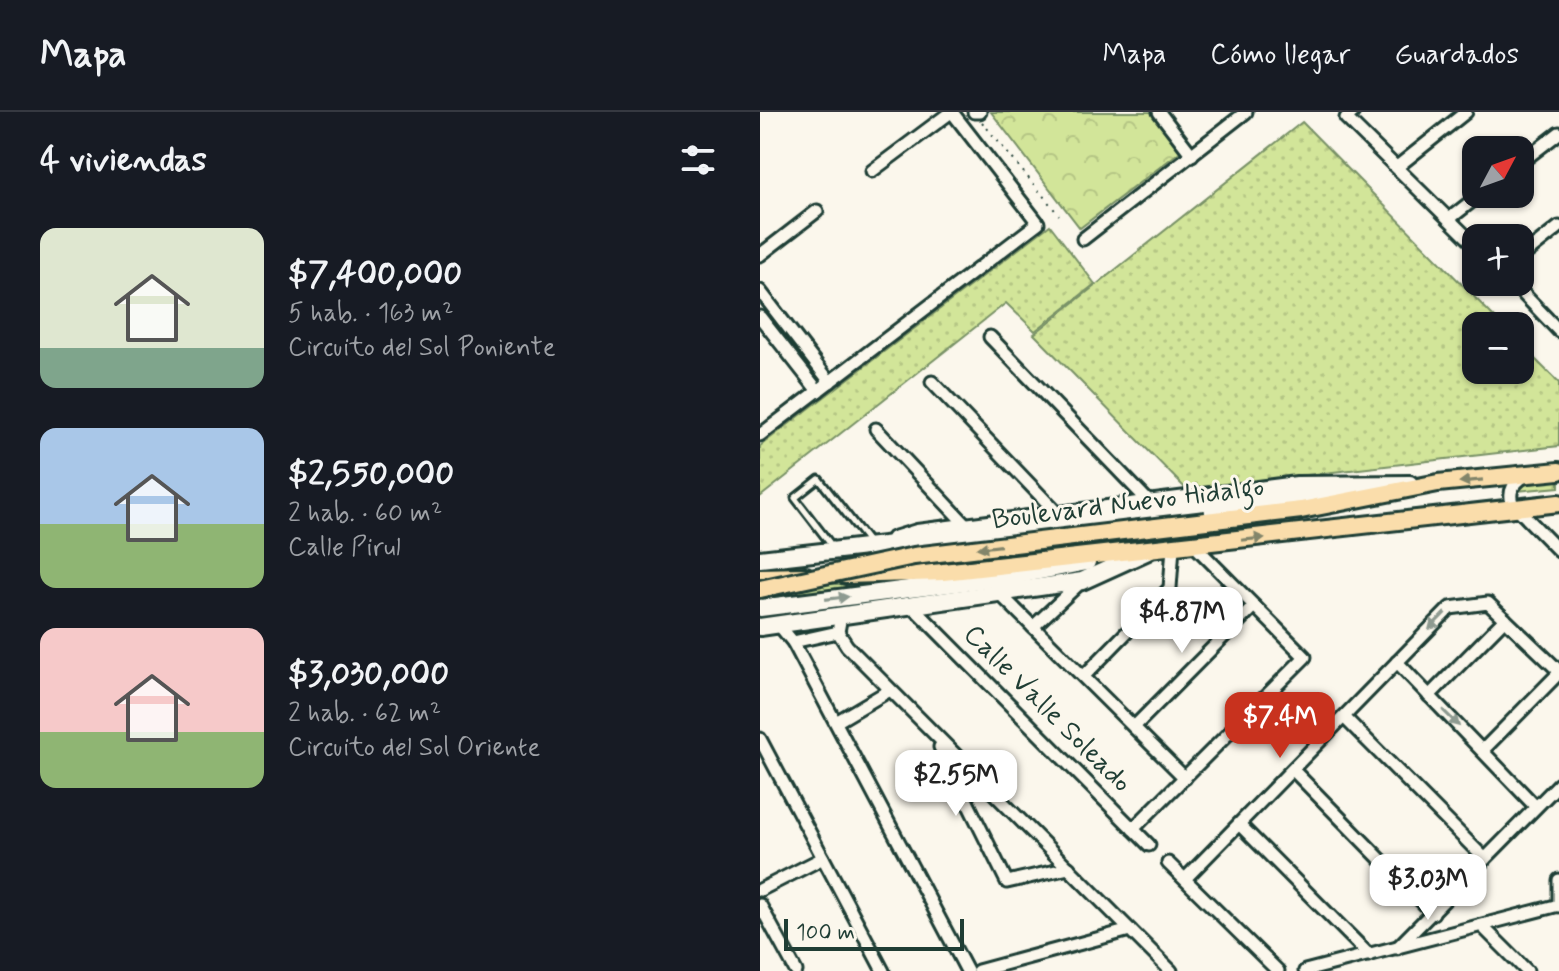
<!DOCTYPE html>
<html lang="es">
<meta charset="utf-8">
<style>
body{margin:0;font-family:Mynerve,sans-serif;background:#242831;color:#f1f3f6;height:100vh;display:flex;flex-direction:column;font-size:30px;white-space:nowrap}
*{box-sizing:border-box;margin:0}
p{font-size:26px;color:#9ea1a6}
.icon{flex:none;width:44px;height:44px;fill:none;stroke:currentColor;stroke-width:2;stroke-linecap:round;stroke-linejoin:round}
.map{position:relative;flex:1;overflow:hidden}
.details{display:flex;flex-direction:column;background:#171b24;width:760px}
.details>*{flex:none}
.needle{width:52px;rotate:49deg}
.controls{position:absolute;left:702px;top:24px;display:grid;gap:16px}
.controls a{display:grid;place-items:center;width:72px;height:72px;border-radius:16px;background:#171b24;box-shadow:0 2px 6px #0004;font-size:40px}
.scale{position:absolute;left:24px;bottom:20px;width:180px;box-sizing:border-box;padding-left:8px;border:4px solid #1f3d34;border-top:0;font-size:22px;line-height:28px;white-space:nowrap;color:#1f3d34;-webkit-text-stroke:6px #fbf7ec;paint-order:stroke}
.price{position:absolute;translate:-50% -68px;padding:0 18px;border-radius:16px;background:#fff;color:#222;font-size:26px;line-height:52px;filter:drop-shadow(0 2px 4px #0008)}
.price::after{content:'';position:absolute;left:50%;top:48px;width:24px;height:18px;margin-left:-12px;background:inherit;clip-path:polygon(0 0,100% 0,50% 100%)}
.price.active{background:#c8321e;color:#fff}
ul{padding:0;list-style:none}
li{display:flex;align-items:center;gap:24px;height:200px;padding:0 40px}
li span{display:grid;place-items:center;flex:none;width:224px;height:160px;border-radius:16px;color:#555}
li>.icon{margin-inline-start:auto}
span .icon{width:96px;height:96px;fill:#fffc;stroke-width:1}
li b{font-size:34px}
h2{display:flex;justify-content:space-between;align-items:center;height:96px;padding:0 40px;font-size:34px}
header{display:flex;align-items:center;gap:48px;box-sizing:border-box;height:112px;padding:0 40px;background:#171b24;border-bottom:2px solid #363941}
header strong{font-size:38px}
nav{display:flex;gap:44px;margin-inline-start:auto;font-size:28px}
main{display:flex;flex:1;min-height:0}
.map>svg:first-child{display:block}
.grass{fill:url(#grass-dots);stroke:#789166;stroke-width:2}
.forest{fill:url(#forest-firs);stroke:#789166;stroke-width:2}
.park{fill:url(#park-crowns);stroke:#789166;stroke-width:2}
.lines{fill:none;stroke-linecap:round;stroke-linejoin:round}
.service-casing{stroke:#1f3d34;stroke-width:11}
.minor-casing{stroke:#1f3d34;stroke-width:17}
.tertiary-casing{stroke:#1f3d34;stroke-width:20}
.secondary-casing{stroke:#1f3d34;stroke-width:22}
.primary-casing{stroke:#1f3d34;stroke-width:22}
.path{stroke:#1f3d34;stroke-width:2;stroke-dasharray:2 6;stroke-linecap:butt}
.service{stroke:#fbf7ec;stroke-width:5}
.minor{stroke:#fbf7ec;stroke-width:11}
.tertiary{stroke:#fbf7ec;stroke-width:14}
.secondary{stroke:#fbf7ec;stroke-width:16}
.primary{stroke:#faddab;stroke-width:16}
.primary-bridge-casing{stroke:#1f3d34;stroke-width:22;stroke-linecap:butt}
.primary-bridge{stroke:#faddab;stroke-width:16}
.oneway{fill:#82856a}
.oneway2{fill:#8d9a90}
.labels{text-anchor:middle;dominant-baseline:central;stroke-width:6;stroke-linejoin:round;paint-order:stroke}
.street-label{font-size:28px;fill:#1f3d34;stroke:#fbf7ec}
</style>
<header>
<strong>Mapa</strong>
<nav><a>Mapa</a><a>Cómo llegar</a><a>Guardados</a></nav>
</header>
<main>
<section class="details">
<h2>4 viviendas<svg class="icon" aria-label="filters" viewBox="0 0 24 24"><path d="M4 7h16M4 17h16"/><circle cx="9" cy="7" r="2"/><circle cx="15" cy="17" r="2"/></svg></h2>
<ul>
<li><span style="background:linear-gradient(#dfe7d0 75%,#7fa58c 0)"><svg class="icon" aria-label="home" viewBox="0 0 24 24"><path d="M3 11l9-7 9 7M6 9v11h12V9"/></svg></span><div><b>$7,400,000</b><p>5 hab. · 163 m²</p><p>Circuito del Sol Poniente</p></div></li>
<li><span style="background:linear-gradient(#a9c7e8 60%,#8fb573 0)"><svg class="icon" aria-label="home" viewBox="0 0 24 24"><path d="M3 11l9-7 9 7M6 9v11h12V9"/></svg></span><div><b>$2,550,000</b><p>2 hab. · 60 m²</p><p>Calle Pirul</p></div></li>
<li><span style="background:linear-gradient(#f6c9c9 65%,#8fb573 0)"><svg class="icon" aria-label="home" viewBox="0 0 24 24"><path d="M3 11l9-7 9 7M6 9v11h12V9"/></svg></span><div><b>$3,030,000</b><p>2 hab. · 62 m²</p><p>Circuito del Sol Oriente</p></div></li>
</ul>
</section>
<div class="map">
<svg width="799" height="859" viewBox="0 0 799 859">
<defs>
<pattern id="grass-dots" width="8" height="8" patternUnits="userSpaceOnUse" patternTransform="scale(2)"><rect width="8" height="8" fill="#d2e599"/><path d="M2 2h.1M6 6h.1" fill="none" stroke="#b4c584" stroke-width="1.8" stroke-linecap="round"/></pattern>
<pattern id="forest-firs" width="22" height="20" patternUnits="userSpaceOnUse" patternTransform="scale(2)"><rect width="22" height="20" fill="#d2e599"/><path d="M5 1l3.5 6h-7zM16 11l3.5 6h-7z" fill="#b4c584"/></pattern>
<pattern id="park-crowns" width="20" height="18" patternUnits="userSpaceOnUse" patternTransform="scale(2)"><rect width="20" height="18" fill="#d2e599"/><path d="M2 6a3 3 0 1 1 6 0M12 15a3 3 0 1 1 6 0" fill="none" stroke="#b4c584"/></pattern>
</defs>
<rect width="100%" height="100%" fill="#fbf7ec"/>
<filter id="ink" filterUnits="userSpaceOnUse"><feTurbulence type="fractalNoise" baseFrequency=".0125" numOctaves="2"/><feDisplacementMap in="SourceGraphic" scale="16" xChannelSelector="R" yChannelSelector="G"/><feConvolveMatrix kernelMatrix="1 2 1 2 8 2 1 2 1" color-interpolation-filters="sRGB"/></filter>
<g filter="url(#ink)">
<g class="grass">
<polygon points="542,10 743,214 716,214 716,258 760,258 760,232 799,271 799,334 426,377 274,222"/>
<polygon points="290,113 335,172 275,219 246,191 0,385 0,334"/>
<polygon points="262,469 262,472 0,507 0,503"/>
<polygon points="159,470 0,491 0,474"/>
</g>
<polygon class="forest" points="799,368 799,375 756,379 760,373"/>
<polygon class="park" points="231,0 391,0 421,39 320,116"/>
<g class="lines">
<g class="service-casing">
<polyline id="service" points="72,434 35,386 59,367 110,432"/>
</g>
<g class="minor-casing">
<g id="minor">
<polyline points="214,0 220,0"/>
<polyline points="399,0 432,43"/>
<polyline points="593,0 586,6 716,134"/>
<polyline points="760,51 799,21"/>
<polyline points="637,55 706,0"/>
<polyline points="112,59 191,0"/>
<polyline points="689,107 721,82"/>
<polyline points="323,127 486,0"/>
<polyline points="0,143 57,99"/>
<polyline points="760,146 799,115"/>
<polyline points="752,170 799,219"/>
<polyline points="0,179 70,270"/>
<polyline points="0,205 58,279"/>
<polyline points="230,225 390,391"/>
<polyline points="172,270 298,402"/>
<polyline points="116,317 207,414"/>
<polyline points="0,323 278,111 192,0"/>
<path d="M 764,364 C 754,372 748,378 752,391 L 799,439"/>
<polyline points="240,482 425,666"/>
<polyline points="152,494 389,733"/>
<polyline points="81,504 78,520 87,534 411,859"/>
<polyline points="19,513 33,530 207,859"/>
<polyline points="273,515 322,469"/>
<polyline points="33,530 78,520"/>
<polyline points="637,550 775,694"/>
<polyline points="324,564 410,476 413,435"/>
<polyline points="669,584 745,507"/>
<polyline points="585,606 725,747"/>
<polyline points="76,610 130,578"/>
<polyline points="374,615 494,494"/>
<polyline points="0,627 123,859"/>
<polyline points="180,635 247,770 309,756"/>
<polyline points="723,638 799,561"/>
<polyline points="534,659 673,801"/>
<polyline points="479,712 609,843"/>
<polyline points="373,717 545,545 434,433"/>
<polyline points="408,751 518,859"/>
<polyline points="425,767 690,496 728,491 799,559"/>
<polyline points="799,768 799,794"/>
<polyline points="0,778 63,746"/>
<polyline points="0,793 36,859"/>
<polyline points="723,815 767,859"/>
<polyline points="637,836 799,672"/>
<polyline points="218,859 370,818"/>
<polyline points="545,859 799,793"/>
</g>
</g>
<g class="tertiary-casing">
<polyline id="tertiary" points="134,427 157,420 537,372 650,371"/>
</g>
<g class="secondary-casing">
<g id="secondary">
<polyline points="0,447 609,378"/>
<polyline points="0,496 259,463 327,450"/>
<polyline points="0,515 322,469 388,439"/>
</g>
</g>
<g class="primary-casing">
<g id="primary">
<polyline points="446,409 541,398 678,371 799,359"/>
<polyline points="85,463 183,460 799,391"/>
<polyline points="0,465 46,464"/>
</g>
</g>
<polyline class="path" points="222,10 299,103"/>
<use href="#service" class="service"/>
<use href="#minor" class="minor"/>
<use href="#tertiary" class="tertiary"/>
<use href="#secondary" class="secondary"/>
<use href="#primary" class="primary"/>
<g class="primary-bridge-casing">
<polyline id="primary-bridge" points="0,477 154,444 446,409"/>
</g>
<use href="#primary-bridge" class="primary-bridge"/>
</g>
<defs><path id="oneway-solid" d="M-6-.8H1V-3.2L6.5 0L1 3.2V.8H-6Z" transform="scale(2)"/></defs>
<g class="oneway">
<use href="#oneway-solid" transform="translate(711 369) rotate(175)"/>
<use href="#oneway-solid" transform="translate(493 427) rotate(-6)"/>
<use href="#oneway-solid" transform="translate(229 435) rotate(173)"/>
</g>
<g class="oneway2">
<use href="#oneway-solid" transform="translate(77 486) rotate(-7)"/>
<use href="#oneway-solid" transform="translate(677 509) rotate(134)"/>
<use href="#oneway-solid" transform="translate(691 606) rotate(45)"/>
</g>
</g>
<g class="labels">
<g class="street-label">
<text transform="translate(368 392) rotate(-7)">Boulevard Nuevo Hidalgo</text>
<text transform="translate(287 597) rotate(45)">Calle Valle Soleado</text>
</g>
</g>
</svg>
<div class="controls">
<a><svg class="needle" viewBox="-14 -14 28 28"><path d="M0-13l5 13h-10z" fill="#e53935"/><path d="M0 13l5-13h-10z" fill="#9ea1a6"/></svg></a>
<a>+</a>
<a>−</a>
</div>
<div class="scale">100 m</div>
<b class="price" style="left:422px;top:543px">$4.87M</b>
<b class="price active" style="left:520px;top:648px">$7.4M</b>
<b class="price" style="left:196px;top:706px">$2.55M</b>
<b class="price" style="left:668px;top:810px">$3.03M</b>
</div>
</main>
